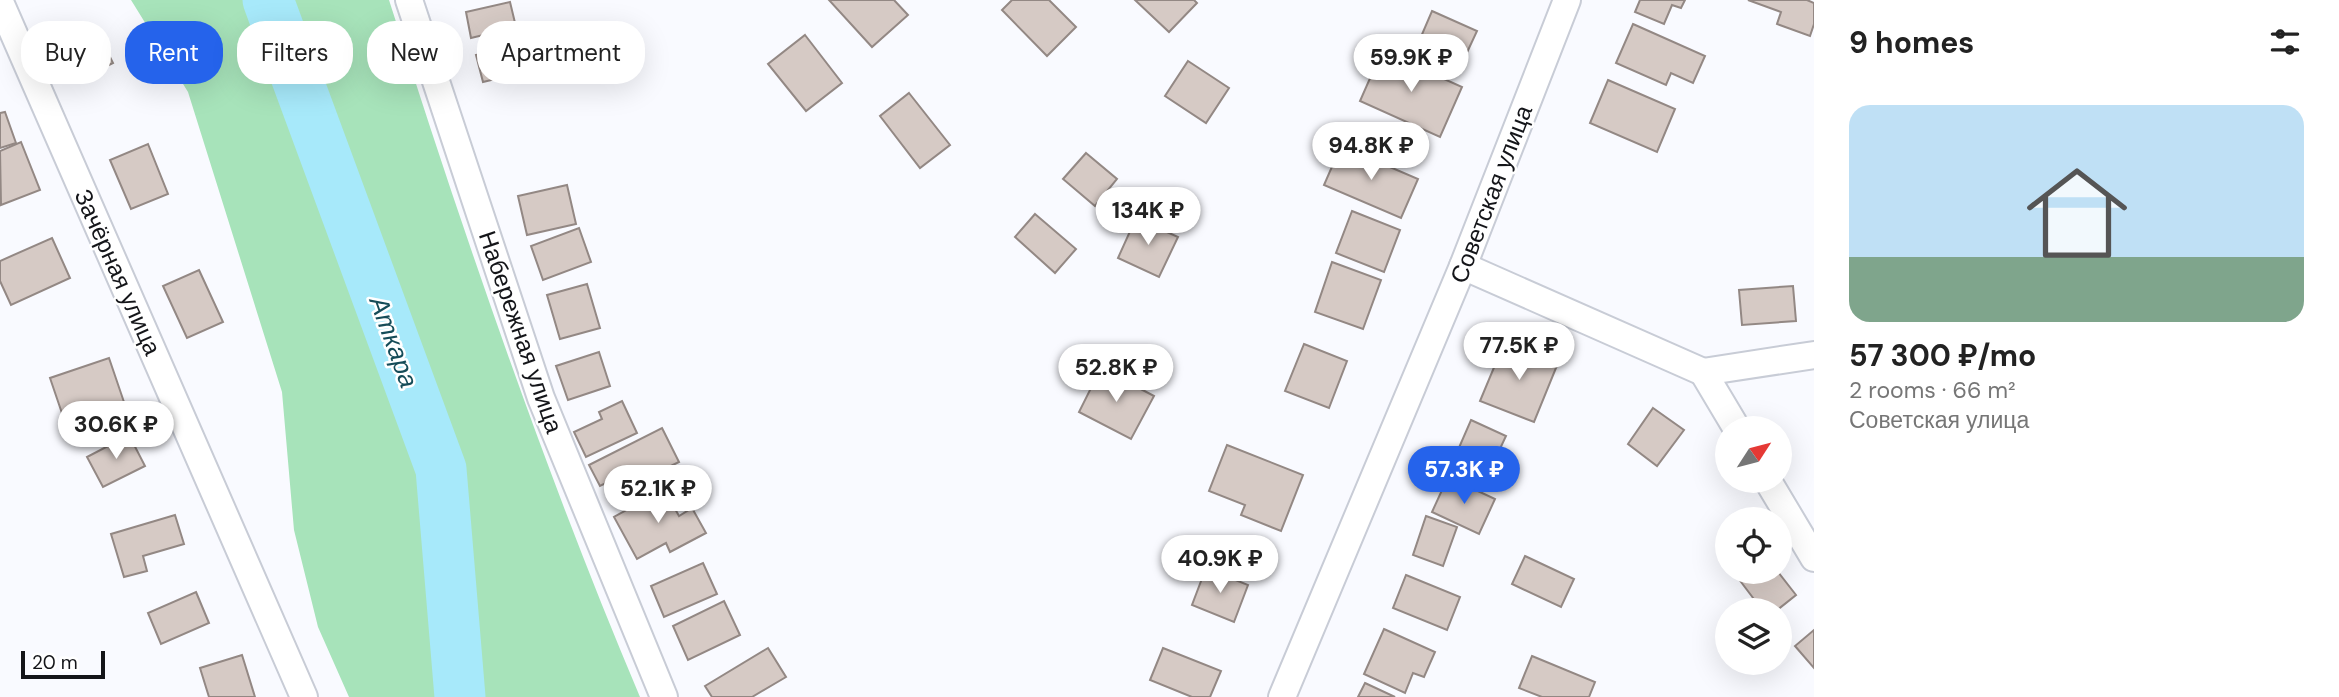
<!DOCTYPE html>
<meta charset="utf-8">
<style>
body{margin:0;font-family:"DM Sans",sans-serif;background:#f6f6f6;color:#222;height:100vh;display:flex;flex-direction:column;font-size:26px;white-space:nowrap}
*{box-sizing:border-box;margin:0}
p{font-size:23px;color:#767676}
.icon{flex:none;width:38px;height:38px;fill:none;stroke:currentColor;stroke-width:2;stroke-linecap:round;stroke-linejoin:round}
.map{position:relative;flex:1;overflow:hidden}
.panel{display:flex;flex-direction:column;background:#fff;width:525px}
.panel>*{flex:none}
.guide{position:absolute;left:21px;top:21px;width:665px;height:63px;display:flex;gap:14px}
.needle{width:46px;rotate:54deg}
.fabs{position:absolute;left:1715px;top:416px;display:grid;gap:14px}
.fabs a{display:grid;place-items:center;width:77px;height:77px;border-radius:50%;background:#fff;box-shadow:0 7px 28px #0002;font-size:35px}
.scale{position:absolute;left:21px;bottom:18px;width:84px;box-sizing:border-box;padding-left:7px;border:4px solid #141519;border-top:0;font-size:19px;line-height:24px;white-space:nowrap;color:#141519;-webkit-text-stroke:5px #fff;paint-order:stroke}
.price{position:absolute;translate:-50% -60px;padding:0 16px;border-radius:24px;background:#fff;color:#222;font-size:23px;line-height:46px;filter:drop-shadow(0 2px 4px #0008)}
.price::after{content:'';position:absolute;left:50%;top:42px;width:21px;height:16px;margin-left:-10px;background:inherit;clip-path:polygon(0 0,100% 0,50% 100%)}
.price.selected{background:#2563eb;color:#fff}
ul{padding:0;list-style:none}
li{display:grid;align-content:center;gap:14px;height:371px;padding:0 35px}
li span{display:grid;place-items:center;height:217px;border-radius:21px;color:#555}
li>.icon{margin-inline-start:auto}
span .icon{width:126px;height:126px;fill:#fffc;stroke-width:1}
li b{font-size:30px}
h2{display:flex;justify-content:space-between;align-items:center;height:84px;padding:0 35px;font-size:30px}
.chip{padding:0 24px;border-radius:28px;background:#fff;box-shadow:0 7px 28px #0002;font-size:24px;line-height:63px}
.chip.selected{background:#2563eb;color:#fff}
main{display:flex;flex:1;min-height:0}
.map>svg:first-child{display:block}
.green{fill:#a7e3ba}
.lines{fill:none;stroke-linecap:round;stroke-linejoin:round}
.river{stroke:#a7e9fa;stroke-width:51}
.building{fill:#d6cac5;stroke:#938884;stroke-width:2}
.street-casing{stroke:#c8ccd6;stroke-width:30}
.street{stroke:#fff;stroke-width:26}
.labels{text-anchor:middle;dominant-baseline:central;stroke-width:5;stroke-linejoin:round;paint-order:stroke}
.street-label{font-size:24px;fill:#141519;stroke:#fff}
.water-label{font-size:26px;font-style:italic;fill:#154c58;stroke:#fff}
</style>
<main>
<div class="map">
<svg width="1814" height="697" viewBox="0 0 1814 697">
<rect width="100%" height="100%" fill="#f9faff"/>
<path class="green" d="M 131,0 L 389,0 C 464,235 544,470 640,697 L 349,697 L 318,627 L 294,530 L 282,392 L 188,92 Z"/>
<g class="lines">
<polyline class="river" points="268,0 441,469 460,697"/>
</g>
<g class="building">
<polygon points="829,0 894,0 908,15 872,47"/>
<polygon points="1012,0 1049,0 1076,27 1047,56 1002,10"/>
<polygon points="1135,0 1194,0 1197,3 1169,32"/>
<polygon points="1640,0 1685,0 1681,8 1672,5 1664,24 1635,12"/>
<polygon points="1748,0 1807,0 1814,3 1814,24 1810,36 1777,24 1781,12"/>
<polygon points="510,2 516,27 471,38 466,12"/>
<polygon points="1432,11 1477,31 1464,59 1420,39"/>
<polygon points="1633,24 1705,56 1693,83 1671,73 1666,85 1616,63"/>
<polygon points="95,27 113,63 81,79 63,43"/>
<polygon points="805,35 842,83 806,111 768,64"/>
<polygon points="530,42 537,69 483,82 476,55"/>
<polygon points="1382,51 1462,87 1440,137 1360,101"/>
<polygon points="1188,61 1229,88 1206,123 1165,96"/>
<polygon points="1608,80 1675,109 1657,152 1590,123"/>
<polygon points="909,93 950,145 920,168 880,116"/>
<polygon points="5,112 16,143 0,148 0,113"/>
<polygon points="21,142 40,190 1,205 0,151"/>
<polygon points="148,144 168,194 131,209 110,160"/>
<polygon points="1341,146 1418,179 1401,218 1324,185"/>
<polygon points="1086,153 1117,179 1095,206 1063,179"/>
<polygon points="567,185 576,224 527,235 518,196"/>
<polygon points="1352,211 1400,230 1384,272 1336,253"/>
<polygon points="1035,214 1076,249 1055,273 1015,237"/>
<polygon points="1136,218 1178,237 1159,277 1118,258"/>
<polygon points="579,228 591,262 543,280 531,246"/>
<polygon points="52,238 70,278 11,305 0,281 0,261"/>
<polygon points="1332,262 1381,280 1363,329 1315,312"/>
<polygon points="199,270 223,322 187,338 163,286"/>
<polygon points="587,284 600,328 560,339 547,295"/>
<polygon points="1793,286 1796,321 1742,325 1739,290"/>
<polygon points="1505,341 1558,363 1534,422 1480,401"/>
<polygon points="1304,344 1347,361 1329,408 1285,391"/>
<polygon points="599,352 610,386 568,400 556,366"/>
<polygon points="109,358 125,405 66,425 50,378"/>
<polygon points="1101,368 1154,396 1131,439 1079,412"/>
<polygon points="622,401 637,433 586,457 574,432 602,419 599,412"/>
<polygon points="1653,408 1684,430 1657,466 1628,444"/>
<polygon points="1471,420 1506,436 1497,455 1514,463 1503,489 1451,466"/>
<polygon points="662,428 679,462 642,480 636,468 600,486 589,465"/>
<polygon points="129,435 145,466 103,487 87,457"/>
<polygon points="1227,445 1303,475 1281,531 1241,515 1245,505 1209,491"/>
<polygon points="1448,477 1495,499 1479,534 1432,512"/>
<polygon points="664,489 679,516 692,508 706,533 670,552 666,543 637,559 614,517"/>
<polygon points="175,515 184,544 143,556 147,571 124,577 111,534"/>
<polygon points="1426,516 1457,527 1443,566 1413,555"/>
<polygon points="1525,556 1574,579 1561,607 1512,584"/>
<polygon points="703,563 717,594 664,617 651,586"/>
<polygon points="1206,568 1248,585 1234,622 1192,605"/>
<polygon points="1745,572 1778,572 1796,595 1776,611 1763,611 1738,578"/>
<polygon points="1406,575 1460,597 1447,630 1393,608"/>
<polygon points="196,592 209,623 161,644 148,613"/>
<polygon points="724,601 740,635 688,660 673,626"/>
<polygon points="1384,629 1435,652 1424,677 1413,673 1405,693 1364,674"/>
<polygon points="1814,630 1814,668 1795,646"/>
<polygon points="768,648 786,677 752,697 712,697 705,686"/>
<polygon points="1163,648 1221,671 1210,697 1192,697 1150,680"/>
<polygon points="242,655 255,697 209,697 200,668"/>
<polygon points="1532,656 1595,682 1589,697 1542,697 1519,688"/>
<polygon points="1365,683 1395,697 1358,697"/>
</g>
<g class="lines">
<g class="street-casing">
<g id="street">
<polyline points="409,0 541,398 664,697"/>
<polyline points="0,2 304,697"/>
<polyline points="1463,266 1703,372"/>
<polyline points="1703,372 1814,355"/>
<polyline points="1703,372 1737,429"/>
<polyline points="1768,481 1814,558"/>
<polyline points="1282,697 1463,266 1567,0"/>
</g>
</g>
<use href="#street" class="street"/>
</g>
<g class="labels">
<g class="street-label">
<text transform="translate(1491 194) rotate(-69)">Советская улица</text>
<text transform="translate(118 272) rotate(66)">Зачёрная улица</text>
<text transform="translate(521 332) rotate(71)">Набережная улица</text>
</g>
<g class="water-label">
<text transform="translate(394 342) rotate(70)">Аткара</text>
</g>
</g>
</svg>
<div class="fabs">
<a><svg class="needle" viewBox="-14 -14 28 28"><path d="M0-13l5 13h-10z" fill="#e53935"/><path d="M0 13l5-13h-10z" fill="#767676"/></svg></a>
<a><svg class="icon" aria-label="locate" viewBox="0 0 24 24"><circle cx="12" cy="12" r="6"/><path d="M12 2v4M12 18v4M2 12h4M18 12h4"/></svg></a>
<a><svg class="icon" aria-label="layers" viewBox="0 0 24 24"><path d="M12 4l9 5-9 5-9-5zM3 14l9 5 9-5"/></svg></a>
</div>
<div class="scale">20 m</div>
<b class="price" style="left:1411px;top:94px">59.9K ₽</b>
<b class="price" style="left:1371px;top:182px">94.8K ₽</b>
<b class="price" style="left:1148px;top:247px">134K ₽</b>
<b class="price" style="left:1519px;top:382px">77.5K ₽</b>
<b class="price" style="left:1116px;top:404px">52.8K ₽</b>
<b class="price" style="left:116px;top:461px">30.6K ₽</b>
<b class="price selected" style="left:1464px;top:506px">57.3K ₽</b>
<b class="price" style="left:658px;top:525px">52.1K ₽</b>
<b class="price" style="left:1220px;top:595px">40.9K ₽</b>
<div class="guide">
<a class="chip">Buy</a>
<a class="chip selected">Rent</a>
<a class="chip">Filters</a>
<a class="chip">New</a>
<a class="chip">Apartment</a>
</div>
</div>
<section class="panel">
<h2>9 homes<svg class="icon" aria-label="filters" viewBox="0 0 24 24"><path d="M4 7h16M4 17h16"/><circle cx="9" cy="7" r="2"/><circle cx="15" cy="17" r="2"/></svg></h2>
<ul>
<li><span style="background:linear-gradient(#bfe0f5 70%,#7fa58c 0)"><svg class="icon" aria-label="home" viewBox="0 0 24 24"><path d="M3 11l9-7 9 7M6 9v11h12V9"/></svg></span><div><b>57 300 ₽/mo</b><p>2 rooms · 66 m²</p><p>Советская улица</p></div></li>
</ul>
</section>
</main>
